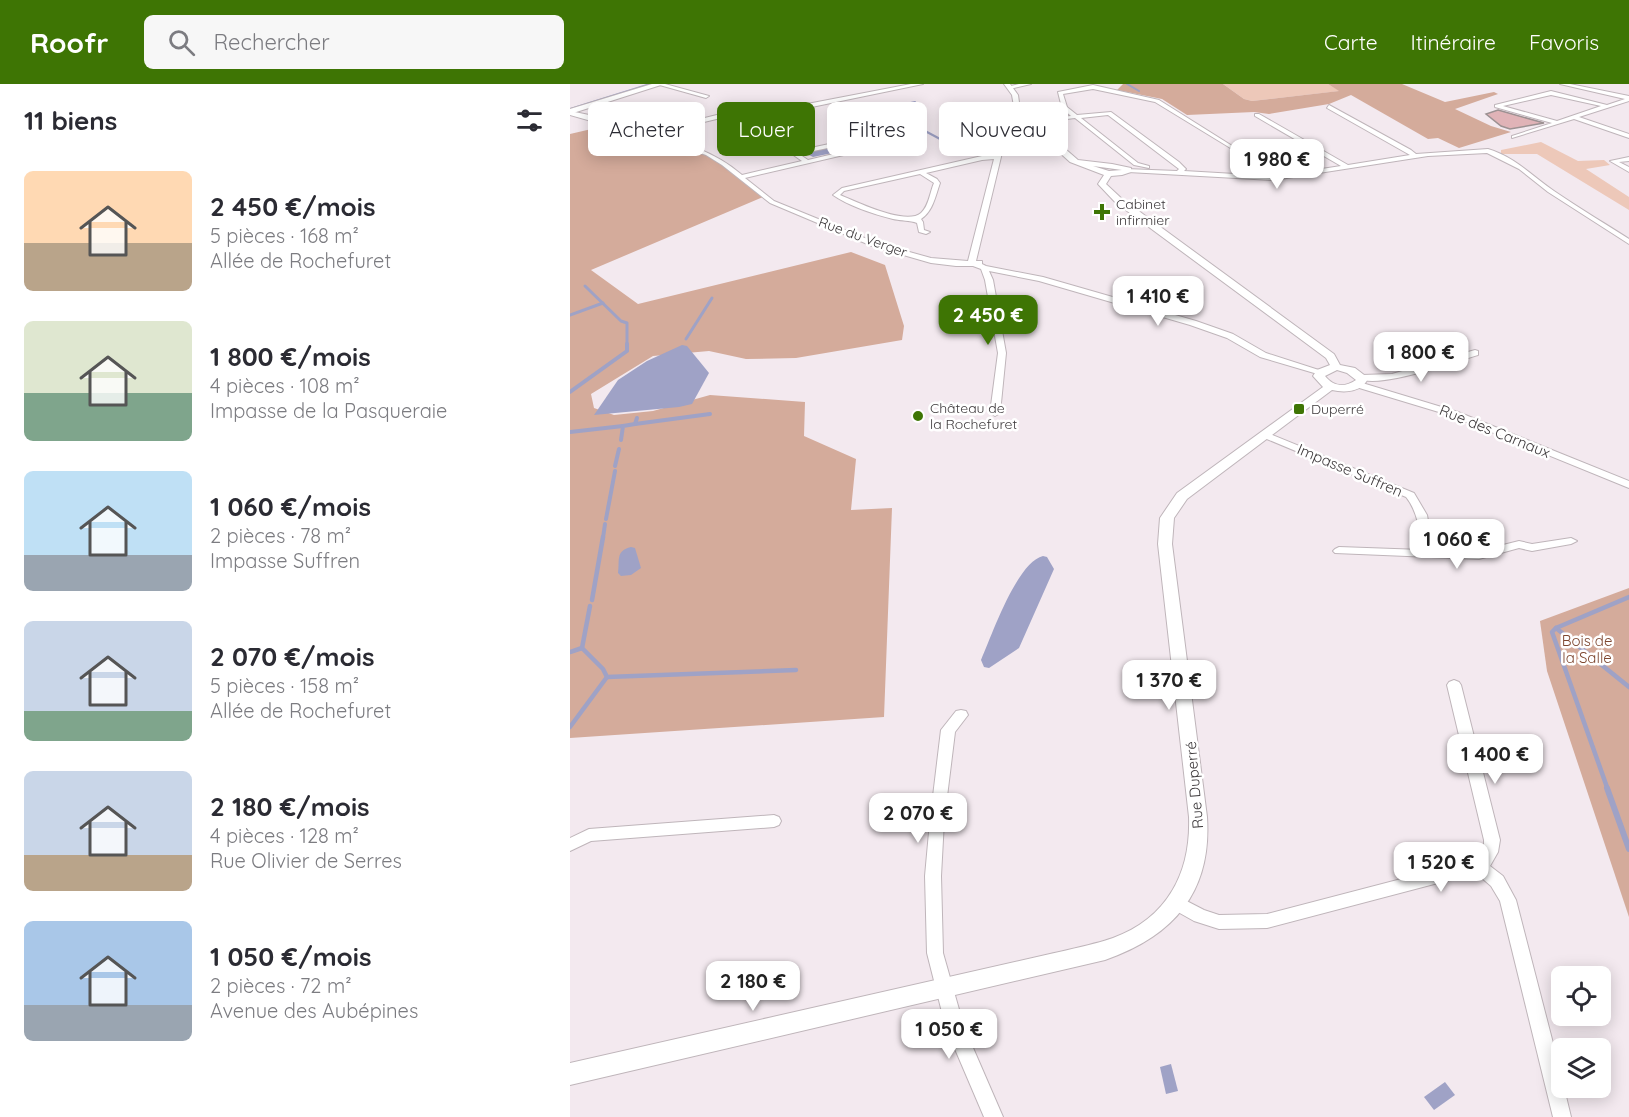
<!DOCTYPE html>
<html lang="fr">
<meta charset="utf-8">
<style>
body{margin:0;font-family:Quicksand,sans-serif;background:#f7f7f7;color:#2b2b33;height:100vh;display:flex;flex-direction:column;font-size:22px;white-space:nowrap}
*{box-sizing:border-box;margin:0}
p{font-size:20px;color:#7c7c81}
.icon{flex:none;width:33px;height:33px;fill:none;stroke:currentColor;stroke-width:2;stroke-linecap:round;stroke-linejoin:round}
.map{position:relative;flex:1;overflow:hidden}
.sheet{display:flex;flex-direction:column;background:#fff;width:570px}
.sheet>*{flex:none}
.top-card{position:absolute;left:18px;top:18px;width:570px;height:54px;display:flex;gap:12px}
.buttons{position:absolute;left:981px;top:882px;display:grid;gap:12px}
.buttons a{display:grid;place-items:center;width:60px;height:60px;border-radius:9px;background:#fff;box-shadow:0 3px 15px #0003;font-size:30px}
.price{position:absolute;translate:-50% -51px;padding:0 14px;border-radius:12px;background:#fff;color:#222;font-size:20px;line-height:39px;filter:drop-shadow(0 2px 3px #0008)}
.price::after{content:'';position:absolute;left:50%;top:36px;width:18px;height:14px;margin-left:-9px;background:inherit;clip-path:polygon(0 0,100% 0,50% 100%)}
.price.current{background:#3e7504;color:#fff}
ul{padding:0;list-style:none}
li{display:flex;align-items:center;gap:18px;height:150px;padding:0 24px}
li span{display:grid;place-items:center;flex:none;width:168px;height:120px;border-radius:9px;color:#555}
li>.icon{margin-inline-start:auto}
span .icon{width:72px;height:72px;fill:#fffc;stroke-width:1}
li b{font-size:26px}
h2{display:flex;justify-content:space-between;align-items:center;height:72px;padding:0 24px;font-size:26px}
.chip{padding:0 21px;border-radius:9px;background:#fff;box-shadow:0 3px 15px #0003;font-size:21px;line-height:54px}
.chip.current{background:#3e7504;color:#fff}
header{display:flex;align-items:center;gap:36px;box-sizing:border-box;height:84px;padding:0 30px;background:#3e7504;color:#fff}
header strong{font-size:28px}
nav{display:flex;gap:33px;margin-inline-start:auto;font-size:21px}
.search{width:420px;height:54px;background:#f7f7f7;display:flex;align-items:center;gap:15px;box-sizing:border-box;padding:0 21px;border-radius:9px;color:#7c7c81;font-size:22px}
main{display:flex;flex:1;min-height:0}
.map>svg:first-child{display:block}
.green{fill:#edc8b9}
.forest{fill:#d4ab9b}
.water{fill:#9fa2c6}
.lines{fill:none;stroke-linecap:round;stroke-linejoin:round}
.stream-far4{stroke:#9fa2c6;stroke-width:2}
.stream-far3{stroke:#9fa2c6;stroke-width:3}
.stream-far2{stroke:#9fa2c6;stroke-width:4}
.stream-far1{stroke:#9fa2c6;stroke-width:4.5}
.stream{stroke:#9fa2c6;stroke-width:6}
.building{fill:#e0b3b7;stroke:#9c9192;stroke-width:1.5}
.minor-casing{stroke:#bfb5ba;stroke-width:2}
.tertiary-casing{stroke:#bfb5ba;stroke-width:2}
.primary-casing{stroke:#bfb5ba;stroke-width:2}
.minor{fill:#fff;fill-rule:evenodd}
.tertiary{fill:#fff;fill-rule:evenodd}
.primary{fill:#fff;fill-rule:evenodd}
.poi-dot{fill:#3e7504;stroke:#fff;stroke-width:2}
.labels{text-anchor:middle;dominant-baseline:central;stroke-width:5;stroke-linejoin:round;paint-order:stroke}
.far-poi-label{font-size:14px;fill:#3d393b;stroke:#fff;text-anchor:start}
.far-street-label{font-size:14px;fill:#3d393b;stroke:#fff}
.street-label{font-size:15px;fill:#3d393b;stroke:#fff}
.park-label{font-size:15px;fill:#7e4730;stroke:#fff}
</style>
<header>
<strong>Roofr</strong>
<div class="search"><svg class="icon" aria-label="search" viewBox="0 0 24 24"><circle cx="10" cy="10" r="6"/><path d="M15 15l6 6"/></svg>Rechercher</div>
<nav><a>Carte</a><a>Itinéraire</a><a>Favoris</a></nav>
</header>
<main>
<section class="sheet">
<h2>11 biens<svg class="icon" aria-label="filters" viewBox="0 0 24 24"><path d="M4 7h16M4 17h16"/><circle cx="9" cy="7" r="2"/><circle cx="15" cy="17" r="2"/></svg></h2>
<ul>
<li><span style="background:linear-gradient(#ffd9b3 60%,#b9a48a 0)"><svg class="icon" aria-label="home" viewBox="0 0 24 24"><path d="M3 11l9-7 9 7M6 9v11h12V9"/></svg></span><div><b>2 450 €/mois</b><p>5 pièces · 168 m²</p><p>Allée de Rochefuret</p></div></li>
<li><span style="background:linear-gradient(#dfe7d0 60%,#7fa58c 0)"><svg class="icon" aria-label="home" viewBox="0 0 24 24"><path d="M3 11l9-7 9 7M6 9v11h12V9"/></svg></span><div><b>1 800 €/mois</b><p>4 pièces · 108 m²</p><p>Impasse de la Pasqueraie</p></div></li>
<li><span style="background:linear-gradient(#bfe0f5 70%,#9aa5b1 0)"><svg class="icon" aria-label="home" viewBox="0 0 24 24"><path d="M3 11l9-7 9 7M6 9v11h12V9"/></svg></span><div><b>1 060 €/mois</b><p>2 pièces · 78 m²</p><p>Impasse Suffren</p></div></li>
<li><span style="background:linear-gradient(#c9d6e8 75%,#7fa58c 0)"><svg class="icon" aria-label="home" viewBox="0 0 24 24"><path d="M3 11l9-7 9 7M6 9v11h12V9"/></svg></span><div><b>2 070 €/mois</b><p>5 pièces · 158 m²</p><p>Allée de Rochefuret</p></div></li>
<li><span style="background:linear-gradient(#c9d6e8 70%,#b9a48a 0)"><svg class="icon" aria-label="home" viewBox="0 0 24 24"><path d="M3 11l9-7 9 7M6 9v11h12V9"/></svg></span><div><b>2 180 €/mois</b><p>4 pièces · 128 m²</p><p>Rue Olivier de Serres</p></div></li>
<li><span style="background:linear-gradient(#a9c7e8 70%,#9aa5b1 0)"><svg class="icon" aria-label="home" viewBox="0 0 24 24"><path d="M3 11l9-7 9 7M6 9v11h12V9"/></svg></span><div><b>1 050 €/mois</b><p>2 pièces · 72 m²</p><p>Avenue des Aubépines</p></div></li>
</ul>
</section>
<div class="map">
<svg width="1059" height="1033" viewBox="0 0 1059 1033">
<rect width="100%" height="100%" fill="#f3e9ef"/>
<g class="green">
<polygon points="653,0 758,0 770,7 682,17 674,15"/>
<polygon points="971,58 1008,77 1034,76 1040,81 1016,85 1059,113 1059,126 967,70 931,70 931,66"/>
</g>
<g class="forest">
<polygon points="553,0 653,0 674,15 682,17 769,7 758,0 832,0 875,18 924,8 928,10 885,25 921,42 941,48 889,64 868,54 858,55 781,11 759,20 699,30 684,28 617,31 592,15 547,6"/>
<polygon points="43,40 139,71 193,113 21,186 68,220 281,168 315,181 334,242 332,256 226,274 176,275 139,267 83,272 21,310 24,324 44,331 83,327 140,311 235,318 234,352 286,375 281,426 322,424 314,633 0,654 0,50"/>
<polygon points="1059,504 1059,833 977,587 970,537"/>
</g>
<g class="water">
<polygon points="302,55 311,59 243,73 235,69"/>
<polygon points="112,261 117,262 139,289 122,320 109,323 24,331 48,296 77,277"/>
<path d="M 61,463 L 65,464 L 71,484 L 61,491 L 51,492 L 48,489 C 50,476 45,467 61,463 Z"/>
<path d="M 473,472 L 477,473 L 484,485 L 449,564 L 419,584 L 414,583 L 411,576 C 422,551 447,478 473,472 Z"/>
<polygon points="601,980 608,1007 596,1010 590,983"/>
<polygon points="875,998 885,1011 864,1026 854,1013"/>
</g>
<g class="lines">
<g class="stream-far4">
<polyline points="557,0 569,7"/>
<polyline points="345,18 314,25 385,63 423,52"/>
<polyline points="0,25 80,0"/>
</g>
<g class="stream-far3">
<polyline points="15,202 51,237 57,239 57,262"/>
<polyline points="0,231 33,219"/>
<polyline points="116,255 142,214"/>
</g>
<g class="stream-far2">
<polyline points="0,308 57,267 57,260"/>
<polyline points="65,340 140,330"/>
<polyline points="0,348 53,342"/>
<polyline points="51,356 53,342 65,340 67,334"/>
<polyline points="45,382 49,365"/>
<polyline points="36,435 45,387"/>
<polyline points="33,454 35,440"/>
</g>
<g class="stream-far1">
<polyline points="22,516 33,453"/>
<polyline points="986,544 1059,603"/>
<polyline points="12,564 33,585 37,593 226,586"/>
<polyline points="0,568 12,564 20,522"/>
<polyline points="0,643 37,593"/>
<polyline points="1038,706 982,548 986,544 1059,513"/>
</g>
<polyline class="stream" points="1037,704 1059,765"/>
</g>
<polygon class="building" points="928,26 974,39 940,45 931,42 916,30"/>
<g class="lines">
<g class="minor-casing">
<g id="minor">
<polygon points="86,0 95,0 139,12 136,14"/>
<path d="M 341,0 L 353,0 L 232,25 L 159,32 L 80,51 C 115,59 144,67 172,91 L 232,77 L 222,70 L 222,68 L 301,51 L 314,53 L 321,58 L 321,60 L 175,94 L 204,117 L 307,159 L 361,174 L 398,177 L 424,75 L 412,76 L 356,89 L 367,95 L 370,99 C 365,113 363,127 351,135 L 353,138 L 354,146 L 360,148 L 356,150 L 349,148 L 347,139 C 340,136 331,137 323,135 C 303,130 279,122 263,111 L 272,104 L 412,72 L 425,71 L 434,41 L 439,38 L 501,32 L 492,24 L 488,8 L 523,1 L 589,16 L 702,87 L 706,92 L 771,82 L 685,32 L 685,30 L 689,30 L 778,81 L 840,71 L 757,24 L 759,21 L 841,66 L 846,70 L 918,65 C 945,73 962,92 984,107 C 1009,124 1034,139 1059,155 L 1059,160 L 978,108 L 949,85 L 917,69 L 858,72 L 704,96 L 558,88 L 556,85 L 607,87 L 609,85 L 538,31 L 511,34 L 568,79 L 579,82 L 579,84 L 564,81 L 505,34 L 440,42 L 436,52 L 406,177 L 412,177 L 412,180 L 416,182 L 473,193 L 626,237 L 663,250 L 696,269 L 755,288 L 751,291 L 690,273 L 657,254 L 620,241 L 469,197 L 419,187 L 423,196 L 436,269 L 430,329 L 425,332 L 420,329 L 428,269 L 415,196 L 411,185 L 403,182 L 386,182 L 361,179 L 302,162 L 200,119 L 152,81 L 136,71 L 116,64 L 0,31 L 0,27 L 19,31 L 74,49 L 159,28 L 232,21 ZM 523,5 L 585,18 L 662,65 L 699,92 L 614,87 L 616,85 L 609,78 L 541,28 L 507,31 L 497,23 L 493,10 ZM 301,55 L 310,56 L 314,58 L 238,76 L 229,70 ZM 350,90 L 364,99 C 360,108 359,122 351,129 C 336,142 287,118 270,111 L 274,107 Z"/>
<polygon points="449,0 461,0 440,5 437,3"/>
<path d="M 990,0 L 1000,0 L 1059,12 L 1059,17 L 1009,33 L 1059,50 L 1059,54 L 1004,35 L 942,54 L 942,52 L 982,39 L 925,23 L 925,21 L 981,7 L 1037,21 L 1055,15 ZM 981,11 L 1031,22 L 987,37 L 933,22 Z"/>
<polygon points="1059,73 1059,77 1049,78 1059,83 1059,88 1040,77"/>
<path d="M 905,266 L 908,267 L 908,271 C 885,278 806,306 788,294 L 792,291 L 822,290 Z"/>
<polygon points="789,298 888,328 1059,397 1059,404 882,332 786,303 786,299"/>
<path d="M 695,348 L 844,409 L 857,431 L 863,466 L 909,467 L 949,457 L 962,460 L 1001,454 L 1007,457 L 1001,460 L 962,467 L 949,464 L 909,475 L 765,469 L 763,467 L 765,465 L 769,463 L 852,466 C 850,447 848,428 836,413 L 692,353 L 690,351 Z"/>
<path d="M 884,596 L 889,598 L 891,601 L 930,756 L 928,768 L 920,782 L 933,792 L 946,816 L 992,994 L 992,1004 L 994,1004 L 1001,1033 L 983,1033 L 930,817 L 921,802 L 906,789 L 697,844 L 649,845 L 624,837 L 599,823 L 597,818 L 599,813 L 605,811 L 634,826 L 649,831 L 697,830 L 904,776 C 913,771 914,766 914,756 L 877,601 L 879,598 Z"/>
<polygon points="391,626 396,627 398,631 385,648 374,737 371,792 373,869 394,943 433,1033 414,1033 376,944 357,869 355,792 360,737 371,646 386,627"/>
<polygon points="204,731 209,733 211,737 209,741 204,743 21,757 0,767 0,754 19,745"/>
</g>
</g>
<g class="tertiary-casing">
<path id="tertiary" d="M 434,0 L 440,0 L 448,11 L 450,26 L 508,76 L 542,80 L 561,84 L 561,88 L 552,91 L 541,92 L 536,100 L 551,114 L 764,270 L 770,281 L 785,284 L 798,294 C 793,308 775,309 762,306 L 617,415 L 604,434 L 602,460 L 637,733 C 642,808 604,852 535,876 L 0,1001 L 0,979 L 480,870 C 501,865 523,861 543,854 C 598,834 621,788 619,733 L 588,460 L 590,434 L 607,409 L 753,303 L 743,292 L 747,286 L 760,281 L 756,274 L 545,118 L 528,100 L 534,91 L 500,78 L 445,28 L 442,11 ZM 523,82 L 552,86 L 539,87 ZM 767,286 L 777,289 L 786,296 C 774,304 763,302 755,292 Z"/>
</g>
<g class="primary-casing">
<polygon id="primary" points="82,0 94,0 0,30 0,25"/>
</g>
<use href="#minor" class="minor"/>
<use href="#tertiary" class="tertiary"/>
<use href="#primary" class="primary"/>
</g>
<g class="poi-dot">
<path d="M529 119h6v6h6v6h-6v6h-6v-6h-6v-6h6z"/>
<rect x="723" y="319" width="12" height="12" rx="3"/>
<circle cx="348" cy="332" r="6"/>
</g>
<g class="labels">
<g class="far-poi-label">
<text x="546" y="120">Cabinet<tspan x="546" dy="16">infirmier</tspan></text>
<text x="360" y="324">Château de<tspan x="360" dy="16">la Rochefuret</tspan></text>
<text x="741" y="325">Duperré</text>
</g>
<g class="far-street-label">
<text transform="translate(293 153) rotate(20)">Rue du Verger</text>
</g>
<g class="street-label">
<text transform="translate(925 347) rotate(22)">Rue des Carnaux</text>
<text transform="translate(780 386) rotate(23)">Impasse Suffren</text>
<text transform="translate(624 701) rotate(-95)">Rue Duperré</text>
</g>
<g class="park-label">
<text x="1017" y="556">Bois de<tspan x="1017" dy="17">la Salle</tspan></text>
</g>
</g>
</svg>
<div class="buttons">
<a><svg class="icon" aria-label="locate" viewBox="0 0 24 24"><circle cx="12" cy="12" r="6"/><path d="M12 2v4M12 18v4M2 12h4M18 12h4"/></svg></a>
<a><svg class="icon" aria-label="layers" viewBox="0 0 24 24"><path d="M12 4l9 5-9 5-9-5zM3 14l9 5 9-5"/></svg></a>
</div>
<b class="price" style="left:707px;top:106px">1 980 €</b>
<b class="price" style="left:588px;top:243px">1 410 €</b>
<b class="price current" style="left:418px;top:262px">2 450 €</b>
<b class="price" style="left:851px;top:299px">1 800 €</b>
<b class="price" style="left:887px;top:486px">1 060 €</b>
<b class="price" style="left:599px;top:627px">1 370 €</b>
<b class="price" style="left:925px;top:701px">1 400 €</b>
<b class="price" style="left:348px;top:760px">2 070 €</b>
<b class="price" style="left:871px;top:809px">1 520 €</b>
<b class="price" style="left:183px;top:928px">2 180 €</b>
<b class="price" style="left:379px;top:976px">1 050 €</b>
<div class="top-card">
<a class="chip">Acheter</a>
<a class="chip current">Louer</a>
<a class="chip">Filtres</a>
<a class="chip">Nouveau</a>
</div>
</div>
</main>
